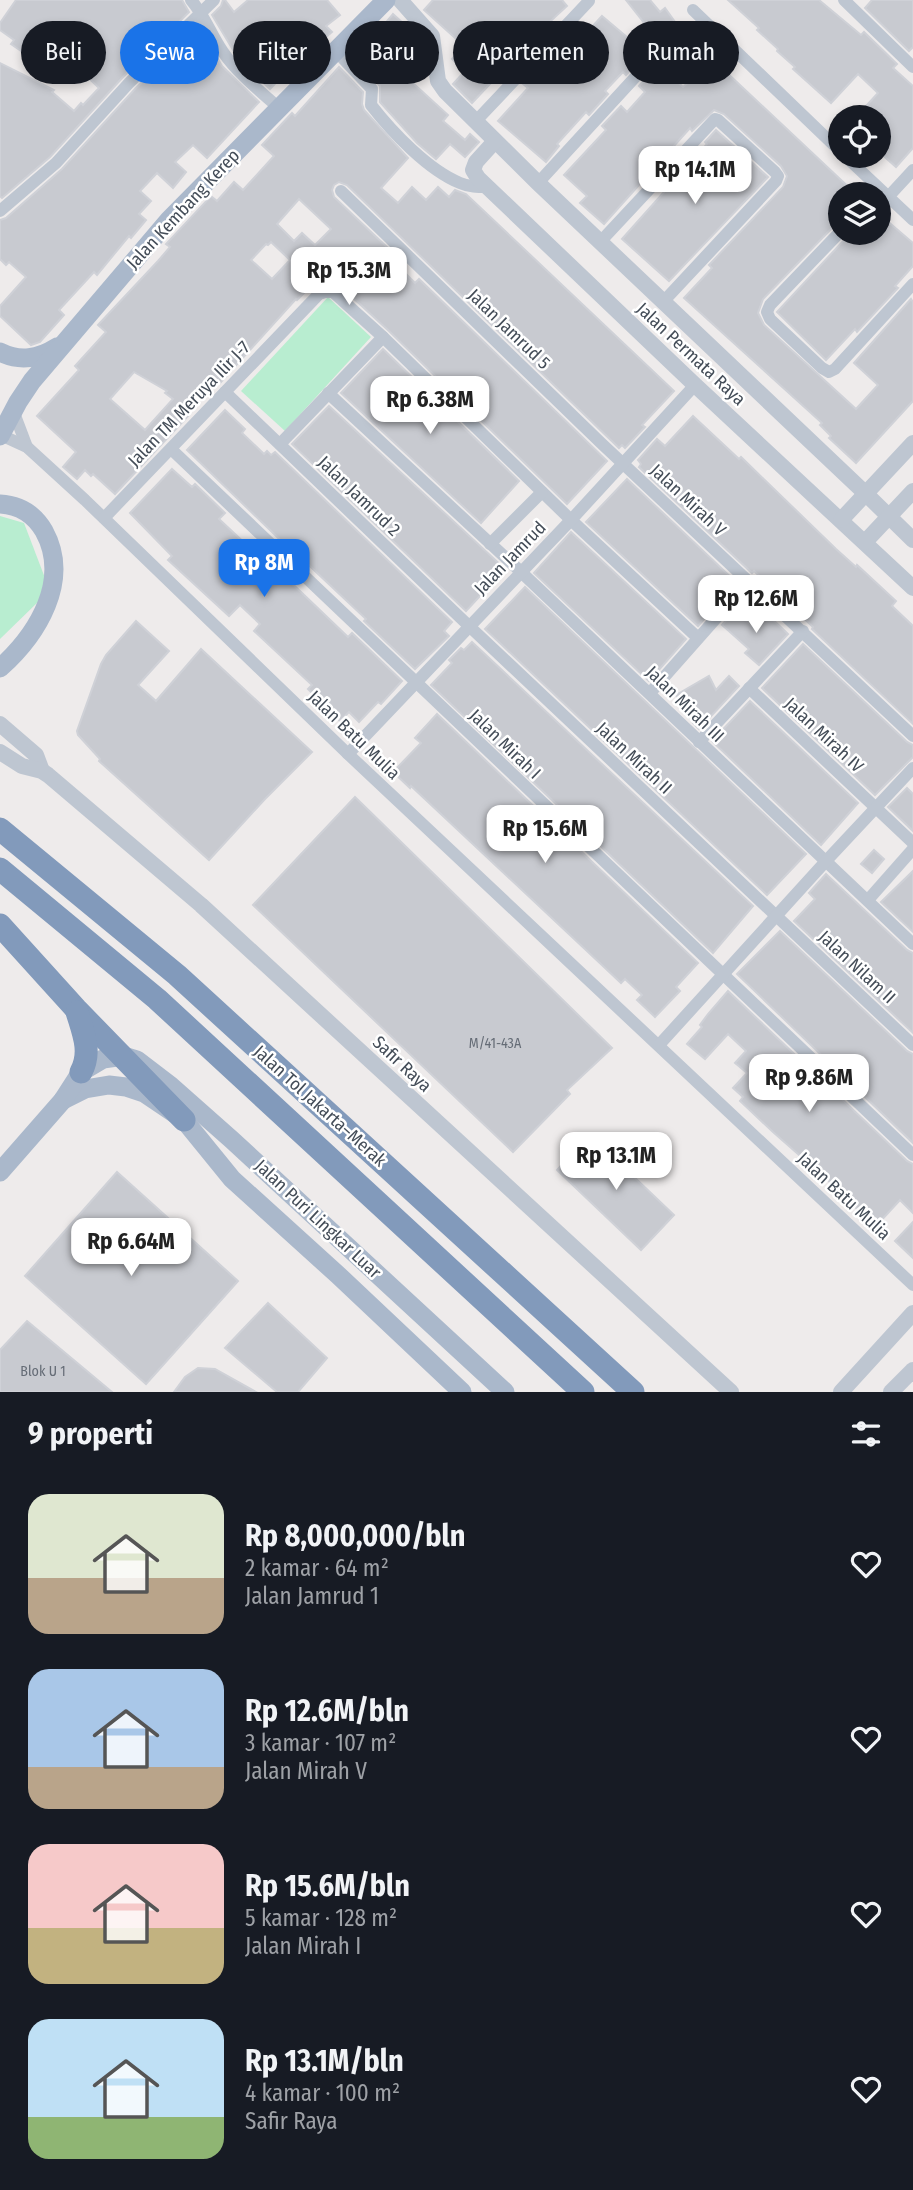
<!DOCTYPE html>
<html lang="id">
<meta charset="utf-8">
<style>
body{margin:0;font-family:"Fira Sans Condensed",sans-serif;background:#242831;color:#f1f3f6;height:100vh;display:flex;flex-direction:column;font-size:26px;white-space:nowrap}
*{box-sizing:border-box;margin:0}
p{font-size:23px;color:#9ea1a6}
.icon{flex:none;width:38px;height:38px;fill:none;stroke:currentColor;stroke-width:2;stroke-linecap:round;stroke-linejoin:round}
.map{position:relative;height:1392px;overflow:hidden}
.drawer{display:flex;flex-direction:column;background:#171b24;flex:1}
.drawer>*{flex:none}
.top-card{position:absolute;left:21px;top:21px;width:872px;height:63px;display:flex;gap:14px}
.controls{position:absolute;left:828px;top:105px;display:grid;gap:14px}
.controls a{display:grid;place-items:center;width:63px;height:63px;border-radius:50%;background:#171b24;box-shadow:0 4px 10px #0003;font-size:35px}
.price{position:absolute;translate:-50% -60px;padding:0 16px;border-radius:14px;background:#fff;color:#222;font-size:23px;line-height:46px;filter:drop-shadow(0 2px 4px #0008)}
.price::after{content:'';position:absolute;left:50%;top:42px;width:21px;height:16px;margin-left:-10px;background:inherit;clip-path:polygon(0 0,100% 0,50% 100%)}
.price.active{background:#1a73e8;color:#fff}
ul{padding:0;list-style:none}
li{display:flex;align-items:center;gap:21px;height:175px;padding:0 28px}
li span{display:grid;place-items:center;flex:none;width:196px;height:140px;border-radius:21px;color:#555}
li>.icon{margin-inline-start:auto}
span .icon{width:84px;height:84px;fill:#fffc;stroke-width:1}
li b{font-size:30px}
h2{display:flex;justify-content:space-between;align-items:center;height:84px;padding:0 28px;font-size:30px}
.tag{padding:0 24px;border-radius:32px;background:#171b24;box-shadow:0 4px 10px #0003;font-size:24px;line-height:63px}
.tag.active{background:#1a73e8;color:#fff}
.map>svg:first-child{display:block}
.green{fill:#b8edd0}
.building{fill:#c8cad0;stroke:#cfd1d7;stroke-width:2;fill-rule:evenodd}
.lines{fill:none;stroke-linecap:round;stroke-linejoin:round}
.minor{stroke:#bec6d1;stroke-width:12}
.tertiary{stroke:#bec6d1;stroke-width:16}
.primary{stroke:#aab8cb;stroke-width:19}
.motorway{stroke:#829abb;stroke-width:23}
.labels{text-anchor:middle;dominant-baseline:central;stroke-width:5;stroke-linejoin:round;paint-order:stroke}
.number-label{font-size:14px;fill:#656c76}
.street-label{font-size:18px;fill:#444d58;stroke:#fff}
</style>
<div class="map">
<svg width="913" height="1392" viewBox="0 0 913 1392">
<rect width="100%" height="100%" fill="#eeebeb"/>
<g class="green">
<polygon points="328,297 371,337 285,431 241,391"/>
<polygon points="0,516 24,523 45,578 39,601 0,639"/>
</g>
<g class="building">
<polygon points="16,0 182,0 189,12 123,77 50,157 2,198 0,196 0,63 54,90 52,92 74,111 81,103 83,105 99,88 76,66 63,80 11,44 14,40 0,30 0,23"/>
<polygon points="223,0 225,0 234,12 248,0 327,0 340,15 326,26 332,32 293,65 270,89 236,55 212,15 221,6"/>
<polygon points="433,0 562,0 567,6 515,54 505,65 507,66 472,103 453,84 465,71 452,59 464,46 424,10"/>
<polygon points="626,0 650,0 660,12 665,8 675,22 674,23 856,194 840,194 840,214 832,222 835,225 763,299 758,313 764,325 856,409 878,385 854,363 911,299 913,302 913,401 856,463 829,438 831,436 820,425 822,423 684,298 712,268 709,265 783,187 787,176 781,166 724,114 714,110 692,131 690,128 604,224 580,203 587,196 564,175 606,130 602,126 621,106 627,112 645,92 639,86 658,64 683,87 690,81"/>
<polygon points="728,0 819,0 861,35 864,32 897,64 893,68 913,86 913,148 896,167 878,151 878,117 856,117 878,93 858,74 831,103 793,69 795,67 777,51 778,49 757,30 759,28"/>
<polygon points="872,0 913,0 913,47 909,51 865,8"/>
<polygon points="393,14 415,34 410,40 423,51 403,74 448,115 443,121 465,140 470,134 479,142 465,157 450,144 436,159 417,143 380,102 380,86 356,59"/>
<polygon points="602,16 646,53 626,75 623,72 605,91 608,94 589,115 586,112 557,144 559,146 546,162 498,121 528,88 523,84 560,45 566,50 578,36 581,39"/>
<polygon points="199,27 222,66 259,102 207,158 193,145 175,162 186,172 173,188 157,173 140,191 151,201 139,214 146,220 131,238 129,236 97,275 94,272 59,310 64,315 40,342 31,345 0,316 0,306 26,277 9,262 6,265 0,259 0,220 6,218 62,169 135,89"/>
<path d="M 339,67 L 363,92 L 362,104 L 364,110 L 408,158 L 381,188 L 398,203 L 412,187 L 426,200 L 438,187 L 449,197 L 455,190 L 466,194 L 674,391 L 642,425 L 645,427 L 625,448 L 622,445 L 619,448 L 347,185 L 339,182 L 334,185 L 332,190 L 334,197 L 388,248 L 384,252 L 415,283 L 419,279 L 607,461 L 567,504 L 389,331 L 339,285 L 327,283 L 320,277 L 297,300 L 296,299 L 220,383 L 212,376 L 192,399 L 195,402 L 186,412 L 189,415 L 115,494 L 93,474 L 91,476 L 85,470 L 77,479 L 63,467 L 76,452 L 37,416 L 79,370 L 75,366 L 106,332 L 98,325 L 158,261 L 170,247 L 166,244 L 211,196 L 217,201 L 234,182 L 243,190 L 274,156 L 262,145 L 292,113 L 295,116 ZM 299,199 L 331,229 L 315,245 L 302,233 L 294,241 L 277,224 ZM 271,242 L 290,260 L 272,279 L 251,260 L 266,244 L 268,245 ZM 134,372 L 167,391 L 165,393 L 173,399 L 145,430 L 110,399 Z"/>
<polygon points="716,130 768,177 669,281 622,239 707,144 705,142"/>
<polygon points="878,213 913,243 913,266 895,286 898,288 857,332 855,329 826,360 777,312 846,238 849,233 878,233"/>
<polygon points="383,349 519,481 481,523 341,393"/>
<polygon points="329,406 505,569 466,611 292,444"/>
<polygon points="225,410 245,429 242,433 264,454 267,451 271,455 275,452 452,622 444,631 449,636 415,669 364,621 366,619 299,556 298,557 187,450"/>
<polygon points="693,416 739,459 741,457 836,549 856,567 857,565 896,601 892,606 913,626 913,724 812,629 813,627 754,571 752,573 639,467 641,464 638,460 657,439 665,446"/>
<polygon points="172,469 192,487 195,484 225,513 219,519 268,565 274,559 286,570 282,574 301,592 348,637 352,633 402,681 381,704 378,702 359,722 349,712 340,721 308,689 312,685 254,631 260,624 240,605 229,616 168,560 172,556 130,513"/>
<polygon points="627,479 736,582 698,626 586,522"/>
<polygon points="571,532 686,639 649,681 534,573"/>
<polygon points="525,587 806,854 767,895 485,629"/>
<polygon points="735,610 752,626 765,612 788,634 759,665 745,653 749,649 722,625"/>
<polygon points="136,621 169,651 138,685 156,701 201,649 312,752 265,799 209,860 99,761 100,759 78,735 77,731 101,664 106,655"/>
<polygon points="472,642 753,906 713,953 431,685 452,663 449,660 461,648 464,650"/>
<polygon points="803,644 907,742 913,745 913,757 875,795 762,688"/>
<polygon points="709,676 716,690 729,676 739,686 699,729 693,723 676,695"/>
<polygon points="750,701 858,803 821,845 712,741"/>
<polygon points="437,714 698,963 676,987 680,991 655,1017 637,1000 642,995 625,979 621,983 604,967 411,786 410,788 393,772 421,743 415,738"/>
<polygon points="907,788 913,794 913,831 888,807"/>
<polygon points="355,797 612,1048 567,1090 570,1094 513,1152 253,905"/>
<polygon points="874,850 884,859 872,873 861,864"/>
<polygon points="913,871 913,932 881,902"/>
<polygon points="826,874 907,950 913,953 913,1033 794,921 815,899 809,893"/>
<polygon points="780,931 907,1051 913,1054 913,1143 737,974"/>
<polygon points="728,991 907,1161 913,1164 913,1213 900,1200 876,1226 845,1198 843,1200 829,1187 832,1184 773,1132 740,1101 743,1097 733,1088 747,1073 735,1063 746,1051 728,1034 705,1059 687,1044 702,1027 700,1025 708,1014"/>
<polygon points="590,1135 674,1215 641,1250 557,1170"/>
<polygon points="117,1172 238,1281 146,1384 25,1276"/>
<polygon points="913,1222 913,1258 895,1241"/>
<polygon points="268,1303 327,1358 298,1392 277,1392 225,1348"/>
<polygon points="27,1321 112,1392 0,1392 0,1350"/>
<polygon points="198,1368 215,1369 256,1392 174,1392 185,1377"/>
</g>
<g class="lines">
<g class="minor">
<path d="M 191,0 C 205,16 211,35 223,52 C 238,74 260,91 279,108"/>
<polyline points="844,0 913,67"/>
<polyline points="693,10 840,151"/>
<path d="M 336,51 L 372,89 L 371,105 C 392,132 428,170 460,183 C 469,187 478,187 487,187"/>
<polyline points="476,121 589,1"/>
<polyline points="845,156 913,220"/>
<polyline points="538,183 650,61"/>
<polyline points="341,191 601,443 913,736"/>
<polyline points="889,196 913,170"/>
<polyline points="0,211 56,163 129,83 214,0"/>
<polyline points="840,232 770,305 767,312 770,319 822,368 829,372 835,369 913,284"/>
<polyline points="601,241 715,119 718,120 775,172 778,176 776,181 663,302"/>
<polyline points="225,392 469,626 913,1045"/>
<polyline points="328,393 520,571 913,944"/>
<polyline points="13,410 27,447"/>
<polyline points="1,435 27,447 85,500 348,754 913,1285"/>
<polyline points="280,444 383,337"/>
<polyline points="171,449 913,1155"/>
<polyline points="104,518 319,294 325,292 333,292 383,337 571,520 698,638"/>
<polyline points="490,544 542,492"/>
<polyline points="749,688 913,843"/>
<polyline points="650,693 749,581"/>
<polyline points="699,742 803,631"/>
<polyline points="348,754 571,520 695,385"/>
<polyline points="868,900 913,849"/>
<polyline points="659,1045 826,861 913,768"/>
</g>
<g class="tertiary">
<polyline points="400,0 432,36 438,81 445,91 538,183 865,493 913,540"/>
<polyline points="495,141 476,162 473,170 478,178 695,385 913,588"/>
<polyline points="841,520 913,443"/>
<polyline points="865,542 913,491"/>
<polyline points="0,724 36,755 42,771"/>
<polyline points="0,752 22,766 42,771 48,775 201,905 731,1392"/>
<polyline points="841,1392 913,1313"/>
<polyline points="891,1392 913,1370"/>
</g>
<g class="primary">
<path d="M 0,352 C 20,362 38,359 57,347"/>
<polyline points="0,436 18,402 32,381 169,220 386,0"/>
<path d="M 0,504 C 19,505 34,514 44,531 C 71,580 38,634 0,668"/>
<polyline points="63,1100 85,1089 109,1085 126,1087 144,1093 184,1120 232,1179 338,1275 462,1392"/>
<polyline points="0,1172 63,1100 81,1072 103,1059 124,1056 137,1060 171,1086 232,1140 505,1392"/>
</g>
<g class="motorway">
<polyline points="0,829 177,975 633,1392"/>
<polyline points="0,869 157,999 583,1392"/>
<polyline points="0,925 76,1009 184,1120"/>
<path d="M 77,1012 C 83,1032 92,1052 81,1072"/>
</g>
</g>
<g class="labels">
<g class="number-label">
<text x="495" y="1043">M/41-43A</text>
<text x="43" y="1371">Blok U 1</text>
</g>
<g class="street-label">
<text transform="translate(183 209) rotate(-47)">Jalan Kembang Kerep</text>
<text transform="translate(509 329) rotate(44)">Jalan Jamrud 5</text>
<text transform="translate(691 354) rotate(43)">Jalan Permata Raya</text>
<text transform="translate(189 404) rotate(-46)">Jalan TM Meruya Ilir J-7</text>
<text transform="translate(359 496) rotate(44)">Jalan Jamrud 2</text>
<text transform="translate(688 500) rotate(43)">Jalan Mirah V</text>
<text transform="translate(510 558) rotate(-46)">Jalan Jamrud</text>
<text transform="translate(685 704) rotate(44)">Jalan Mirah III</text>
<text transform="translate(354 735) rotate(44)">Jalan Batu Mulia</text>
<text transform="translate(824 735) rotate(43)">Jalan Mirah IV</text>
<text transform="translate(505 744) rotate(44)">Jalan Mirah I</text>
<text transform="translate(634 758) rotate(43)">Jalan Mirah II</text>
<text transform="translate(857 967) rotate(43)">Jalan Nilam II</text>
<text transform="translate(402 1064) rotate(43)">Safir Raya</text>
<text transform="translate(320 1106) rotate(42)">Jalan Tol Jakarta–Merak</text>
<text transform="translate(844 1196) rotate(43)">Jalan Batu Mulia</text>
<text transform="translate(318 1219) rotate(43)">Jalan Puri Lingkar Luar</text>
</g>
</g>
</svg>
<div class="controls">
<a><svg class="icon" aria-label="locate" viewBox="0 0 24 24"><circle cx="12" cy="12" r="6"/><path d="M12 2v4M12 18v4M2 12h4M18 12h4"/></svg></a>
<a><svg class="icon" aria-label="layers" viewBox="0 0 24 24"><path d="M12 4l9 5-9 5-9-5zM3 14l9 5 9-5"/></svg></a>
</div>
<b class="price" style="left:695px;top:206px">Rp 14.1M</b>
<b class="price" style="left:349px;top:307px">Rp 15.3M</b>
<b class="price" style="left:430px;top:436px">Rp 6.38M</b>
<b class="price active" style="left:264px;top:599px">Rp 8M</b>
<b class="price" style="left:756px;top:635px">Rp 12.6M</b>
<b class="price" style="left:545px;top:865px">Rp 15.6M</b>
<b class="price" style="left:809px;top:1114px">Rp 9.86M</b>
<b class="price" style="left:616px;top:1192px">Rp 13.1M</b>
<b class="price" style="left:131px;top:1278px">Rp 6.64M</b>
<div class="top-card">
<a class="tag">Beli</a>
<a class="tag active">Sewa</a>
<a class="tag">Filter</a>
<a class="tag">Baru</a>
<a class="tag">Apartemen</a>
<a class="tag">Rumah</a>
</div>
</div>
<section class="drawer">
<h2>9 properti<svg class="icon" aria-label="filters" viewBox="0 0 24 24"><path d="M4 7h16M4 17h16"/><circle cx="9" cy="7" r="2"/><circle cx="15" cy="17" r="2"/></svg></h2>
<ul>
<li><span style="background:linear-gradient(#dfe7d0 60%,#b9a48a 0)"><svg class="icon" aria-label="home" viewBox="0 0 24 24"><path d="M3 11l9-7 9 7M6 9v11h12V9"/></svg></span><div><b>Rp 8,000,000/bln</b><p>2 kamar · 64 m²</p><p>Jalan Jamrud 1</p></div><svg class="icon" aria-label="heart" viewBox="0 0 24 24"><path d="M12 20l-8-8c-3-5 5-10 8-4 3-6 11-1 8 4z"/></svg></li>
<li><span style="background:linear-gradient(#a9c7e8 70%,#b9a48a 0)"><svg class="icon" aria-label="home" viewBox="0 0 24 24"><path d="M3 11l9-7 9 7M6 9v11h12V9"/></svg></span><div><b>Rp 12.6M/bln</b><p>3 kamar · 107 m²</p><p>Jalan Mirah V</p></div><svg class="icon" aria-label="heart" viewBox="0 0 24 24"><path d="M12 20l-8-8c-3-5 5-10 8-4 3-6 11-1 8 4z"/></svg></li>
<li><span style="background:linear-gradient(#f6c9c9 60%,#c2b280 0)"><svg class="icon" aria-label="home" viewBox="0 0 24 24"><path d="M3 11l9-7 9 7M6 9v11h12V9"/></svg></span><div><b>Rp 15.6M/bln</b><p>5 kamar · 128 m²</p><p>Jalan Mirah I</p></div><svg class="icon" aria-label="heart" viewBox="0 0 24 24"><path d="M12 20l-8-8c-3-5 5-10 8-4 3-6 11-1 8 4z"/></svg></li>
<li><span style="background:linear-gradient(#bfe0f5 70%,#8fb573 0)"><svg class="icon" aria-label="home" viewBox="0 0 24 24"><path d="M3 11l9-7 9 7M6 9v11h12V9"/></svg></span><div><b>Rp 13.1M/bln</b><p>4 kamar · 100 m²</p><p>Safir Raya</p></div><svg class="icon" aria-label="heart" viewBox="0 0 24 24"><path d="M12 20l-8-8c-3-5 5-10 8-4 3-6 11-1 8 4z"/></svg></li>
</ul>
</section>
